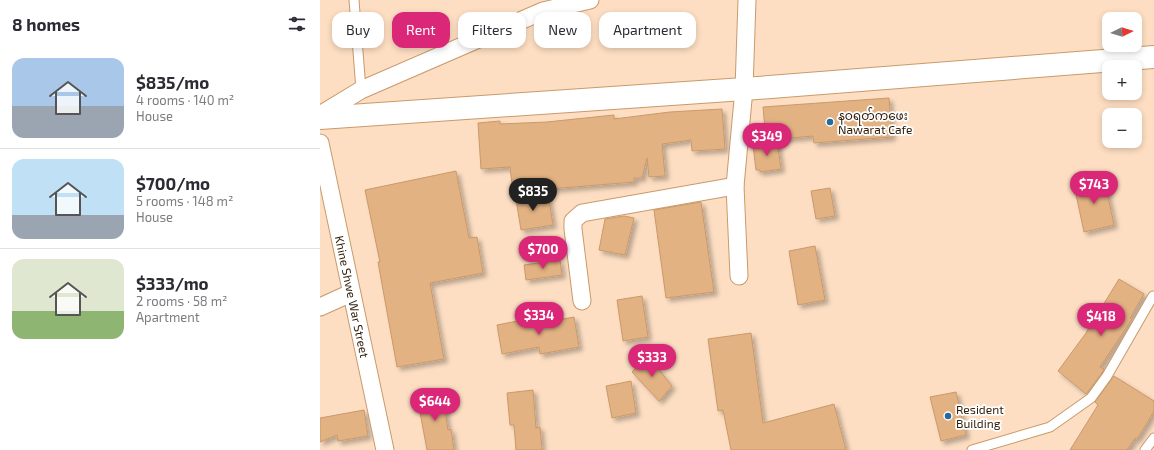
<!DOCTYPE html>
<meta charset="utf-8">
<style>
body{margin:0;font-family:"Exo 2","Noto Sans Myanmar",sans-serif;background:#f7f7f7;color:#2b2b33;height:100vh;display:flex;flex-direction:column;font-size:15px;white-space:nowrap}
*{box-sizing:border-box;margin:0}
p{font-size:13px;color:#7c7c81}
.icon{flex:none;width:22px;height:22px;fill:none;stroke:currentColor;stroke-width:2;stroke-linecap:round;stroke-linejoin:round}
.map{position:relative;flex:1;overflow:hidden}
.details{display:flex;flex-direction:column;background:#fff;width:320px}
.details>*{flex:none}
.top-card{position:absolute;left:12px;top:12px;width:380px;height:36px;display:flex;gap:8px}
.needle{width:26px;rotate:85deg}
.fabs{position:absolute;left:782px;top:12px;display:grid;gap:8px}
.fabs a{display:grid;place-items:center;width:40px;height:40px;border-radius:8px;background:#fff;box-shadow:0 2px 6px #0003;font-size:20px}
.price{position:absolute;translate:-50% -34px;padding:0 9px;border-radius:14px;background:#db2777;color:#fff;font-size:13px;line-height:26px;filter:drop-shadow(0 1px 2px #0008)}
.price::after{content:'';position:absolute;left:50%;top:24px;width:12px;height:9px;margin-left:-6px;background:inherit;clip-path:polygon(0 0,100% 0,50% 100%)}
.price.current{background:#222;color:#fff}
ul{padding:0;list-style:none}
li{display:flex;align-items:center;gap:12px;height:100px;padding:0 12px}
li+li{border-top:1px solid #e1e1e2}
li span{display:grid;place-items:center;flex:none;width:112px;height:80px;border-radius:12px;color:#555}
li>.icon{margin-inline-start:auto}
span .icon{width:48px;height:48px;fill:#fffc;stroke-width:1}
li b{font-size:17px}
h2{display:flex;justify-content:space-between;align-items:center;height:48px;padding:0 12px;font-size:17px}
.chip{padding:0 14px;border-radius:12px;background:#fff;box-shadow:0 2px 6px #0003;font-size:14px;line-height:36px}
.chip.current{background:#db2777;color:#fff}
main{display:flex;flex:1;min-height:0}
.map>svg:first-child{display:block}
.building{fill:#e3b283;stroke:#c9996b;filter:url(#shadow)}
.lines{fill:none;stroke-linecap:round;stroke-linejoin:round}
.lane-casing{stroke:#c99a6b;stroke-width:11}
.street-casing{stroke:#c99a6b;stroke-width:19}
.secondary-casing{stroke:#c99a6b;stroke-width:24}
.lane{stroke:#fff;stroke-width:9}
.street{stroke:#fff;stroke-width:17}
.secondary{stroke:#fff;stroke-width:22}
.poi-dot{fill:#236a9e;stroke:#fff;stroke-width:1.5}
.labels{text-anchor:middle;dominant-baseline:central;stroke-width:3.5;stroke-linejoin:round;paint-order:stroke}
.poi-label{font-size:12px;fill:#2f1c09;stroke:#fff;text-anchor:start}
.street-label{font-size:12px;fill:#2f1c09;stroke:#fff}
</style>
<main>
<section class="details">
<h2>8 homes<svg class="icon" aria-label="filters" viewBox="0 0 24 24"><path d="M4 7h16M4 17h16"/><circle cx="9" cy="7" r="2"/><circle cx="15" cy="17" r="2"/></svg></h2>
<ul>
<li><span style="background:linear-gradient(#a9c7e8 60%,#9aa5b1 0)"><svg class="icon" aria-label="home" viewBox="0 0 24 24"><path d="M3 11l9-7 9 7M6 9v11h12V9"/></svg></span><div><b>$835/mo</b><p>4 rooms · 140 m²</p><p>House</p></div></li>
<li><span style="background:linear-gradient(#bfe0f5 70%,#9aa5b1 0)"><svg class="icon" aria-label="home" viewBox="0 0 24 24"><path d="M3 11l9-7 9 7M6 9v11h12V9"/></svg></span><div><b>$700/mo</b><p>5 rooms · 148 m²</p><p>House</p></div></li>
<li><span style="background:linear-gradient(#dfe7d0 65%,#8fb573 0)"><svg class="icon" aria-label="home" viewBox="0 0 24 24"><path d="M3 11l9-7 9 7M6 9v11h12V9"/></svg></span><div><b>$333/mo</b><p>2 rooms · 58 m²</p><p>Apartment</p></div></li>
</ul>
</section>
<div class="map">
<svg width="834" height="450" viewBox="0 0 834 450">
<defs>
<filter id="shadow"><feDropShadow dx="3.5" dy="3.5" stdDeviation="2" flood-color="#0004"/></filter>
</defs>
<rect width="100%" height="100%" fill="#fddec2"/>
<g class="building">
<polygon points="569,98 572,137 494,143 493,136 446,140 443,107"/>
<polygon points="402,109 405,149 372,151 371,140 342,144 345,176 329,177 327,158 322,178 314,178 314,182 193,192 190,167 161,169 158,123 180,121 180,124 227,122 294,115 294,119 350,112"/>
<polygon points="457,141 461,169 440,172 440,170 436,170 433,145"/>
<polygon points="136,171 149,238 157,237 163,273 110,283 124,359 77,367 58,262 60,262 45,190"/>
<polygon points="784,178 794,225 764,232 754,185"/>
<polygon points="510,188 515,216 496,219 491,191"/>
<polygon points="195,193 229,200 233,225 201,230"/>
<polygon points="381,202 394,292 346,298 334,210"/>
<polygon points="304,216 314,218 305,255 279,250 285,219"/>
<polygon points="495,246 505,300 478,305 469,251"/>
<polygon points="240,260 242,275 206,280 204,265"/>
<polygon points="799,279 824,294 810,318 812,319 780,367 784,369 782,373 766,394 738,371 766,333"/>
<polygon points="322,296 328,337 303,341 297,300"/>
<polygon points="254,317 259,347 220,354 219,347 182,354 177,325 203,320 204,326"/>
<polygon points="431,333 443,423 514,404 526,450 411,450 403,410 398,411 388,339"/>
<polygon points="327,355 352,386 339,401 312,372"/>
<polygon points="794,376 834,401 834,411 827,423 817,439 815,438 807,450 750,450 778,405 775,402"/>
<polygon points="311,381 316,413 292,418 286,386"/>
<polygon points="213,390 216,428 220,427 222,450 196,450 194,425 190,425 187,393"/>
<polygon points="122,392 128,430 131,429 134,450 107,450 97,396"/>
<polygon points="636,392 646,435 621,441 610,397"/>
<polygon points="44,410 48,436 18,441 17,435 0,442 0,418"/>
</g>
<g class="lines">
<g class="lane-casing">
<g id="lane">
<polyline points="34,0 41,90"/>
<polyline points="652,450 730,427 771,398 787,376 833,296"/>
<polyline points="825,450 834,438"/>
</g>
</g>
<g class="street-casing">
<g id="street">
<polyline points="0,115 41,90 223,11 270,0"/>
<path id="s1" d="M 0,143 L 65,450"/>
<polyline points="419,276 415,186 424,89 427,0"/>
<polyline points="262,301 253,229 253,221 262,213 415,186"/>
<polyline points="0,307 31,293"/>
</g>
</g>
<g class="secondary-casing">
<polyline id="secondary" points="0,118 424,89 834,57"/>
</g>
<use href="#lane" class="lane"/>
<use href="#street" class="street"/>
<use href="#secondary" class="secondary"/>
</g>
<g class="poi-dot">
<circle cx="510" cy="122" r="4"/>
<circle cx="628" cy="416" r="4"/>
</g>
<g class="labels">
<g class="poi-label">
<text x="518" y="115">နဝရတ်ကဖေး<tspan x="518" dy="14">Nawarat Cafe</tspan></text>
<text x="636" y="409">Resident<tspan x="636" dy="14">Building</tspan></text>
</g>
<g class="street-label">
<text stroke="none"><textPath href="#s1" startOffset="157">Khine Shwe War Street</textPath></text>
</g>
</g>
</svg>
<div class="fabs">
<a><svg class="needle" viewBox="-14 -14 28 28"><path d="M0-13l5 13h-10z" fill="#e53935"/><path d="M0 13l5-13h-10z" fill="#7c7c81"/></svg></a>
<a>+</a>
<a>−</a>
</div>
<b class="price" style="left:447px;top:157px">$349</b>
<b class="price" style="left:774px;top:205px">$743</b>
<b class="price current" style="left:213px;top:212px">$835</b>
<b class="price" style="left:223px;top:270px">$700</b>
<b class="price" style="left:219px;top:336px">$334</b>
<b class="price" style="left:781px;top:337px">$418</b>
<b class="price" style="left:332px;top:378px">$333</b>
<b class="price" style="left:115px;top:422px">$644</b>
<div class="top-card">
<a class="chip">Buy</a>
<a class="chip current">Rent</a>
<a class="chip">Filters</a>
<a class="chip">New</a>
<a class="chip">Apartment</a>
</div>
</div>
</main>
